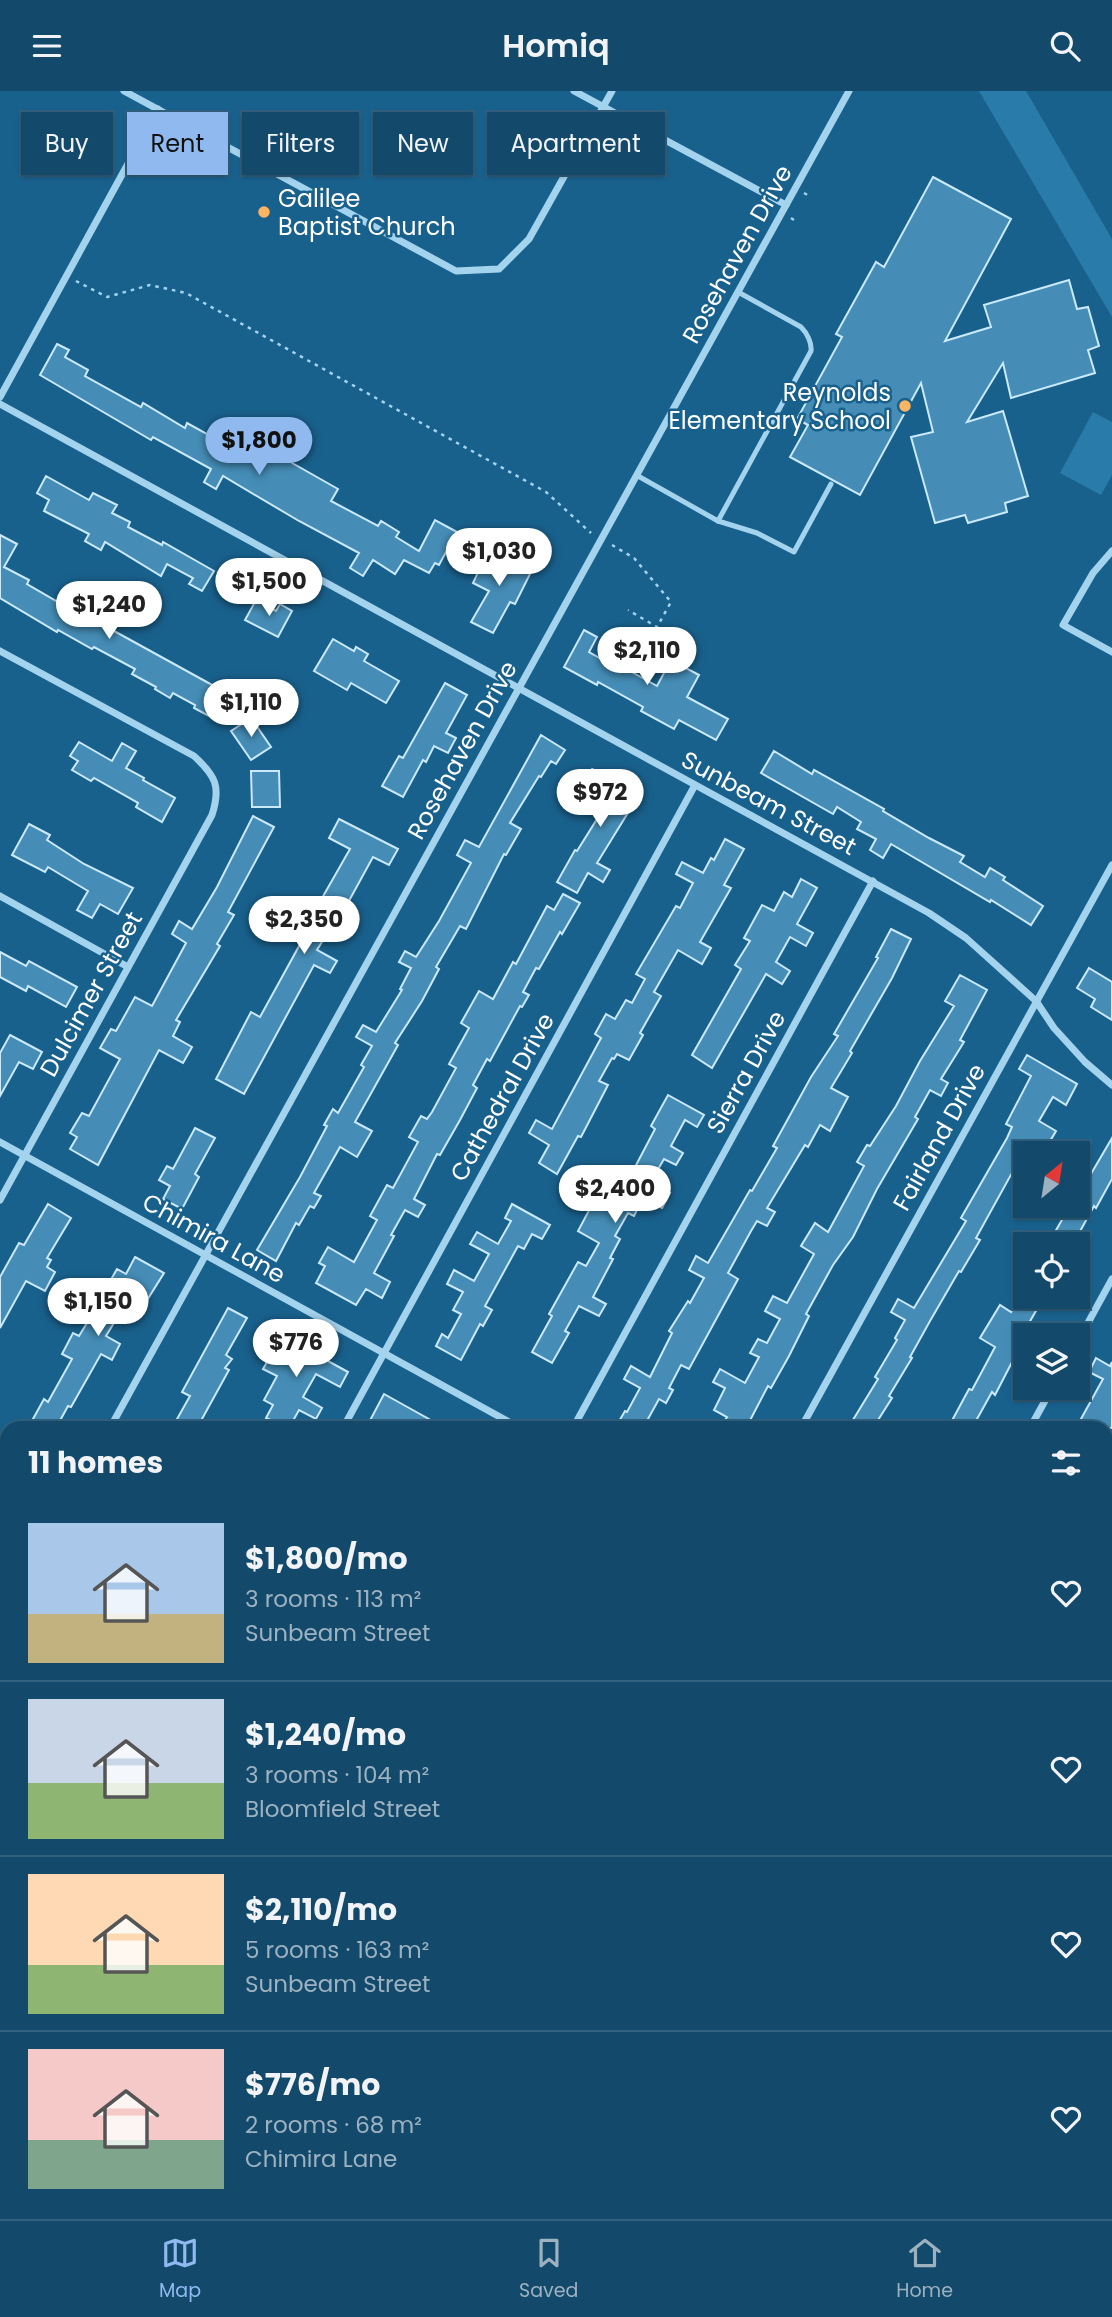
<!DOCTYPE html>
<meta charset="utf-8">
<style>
body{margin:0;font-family:Poppins,sans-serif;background:#205372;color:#f1f3f6;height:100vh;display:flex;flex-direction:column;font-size:26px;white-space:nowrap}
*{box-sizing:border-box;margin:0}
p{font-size:23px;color:#9db2c1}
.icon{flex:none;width:38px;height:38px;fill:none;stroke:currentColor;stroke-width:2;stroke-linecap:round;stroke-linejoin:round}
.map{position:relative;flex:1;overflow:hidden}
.details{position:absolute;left:0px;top:1330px;width:1113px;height:798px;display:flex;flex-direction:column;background:#13496a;border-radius:21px 21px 0 0;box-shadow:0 2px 5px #0004,0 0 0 2px #32617e}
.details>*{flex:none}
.guide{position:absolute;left:21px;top:21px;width:700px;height:63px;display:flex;gap:14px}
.needle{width:46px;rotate:30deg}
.fabs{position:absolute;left:1013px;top:1050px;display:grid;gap:14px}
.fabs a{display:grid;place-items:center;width:77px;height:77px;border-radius:0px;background:#13496a;box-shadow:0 2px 5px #0004,0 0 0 2px #32617e;font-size:35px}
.price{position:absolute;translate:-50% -60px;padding:0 16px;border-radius:24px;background:#fff;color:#222;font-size:23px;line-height:46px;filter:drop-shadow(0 2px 4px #0008)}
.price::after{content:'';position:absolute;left:50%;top:42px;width:21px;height:16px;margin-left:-10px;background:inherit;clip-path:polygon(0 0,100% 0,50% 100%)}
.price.current{background:#90b9f0;color:#111}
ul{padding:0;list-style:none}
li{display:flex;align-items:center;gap:21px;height:175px;padding:0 28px}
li+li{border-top:2px solid #32617e}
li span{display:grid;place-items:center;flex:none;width:196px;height:140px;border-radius:0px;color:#555}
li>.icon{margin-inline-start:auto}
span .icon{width:84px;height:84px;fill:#fffc;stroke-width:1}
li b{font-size:30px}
h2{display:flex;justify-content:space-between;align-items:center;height:84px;padding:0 28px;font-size:30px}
.tag{padding:0 24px;border-radius:0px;background:#13496a;box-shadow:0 2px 5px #0004,0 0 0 2px #32617e;font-size:24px;line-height:63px}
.tag.current{background:#90b9f0;color:#111}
header{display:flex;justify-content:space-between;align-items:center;height:91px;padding:0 28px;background:#13496a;font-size:32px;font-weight:600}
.tabs{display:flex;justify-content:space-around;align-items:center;height:98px;border-top:2px solid #32617e;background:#13496a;font-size:19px;color:#9db2c1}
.tabs a{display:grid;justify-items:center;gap:4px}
.tabs .current{color:#90b9f0}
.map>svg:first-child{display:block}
.green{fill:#297ba9}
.building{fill:#458db7;stroke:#cae9fa;stroke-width:2}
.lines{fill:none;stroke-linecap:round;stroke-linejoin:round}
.path{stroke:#a4d3ee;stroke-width:2.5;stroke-dasharray:3.5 5;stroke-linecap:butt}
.service{stroke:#a4d3ee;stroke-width:5}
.minor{stroke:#a4d3ee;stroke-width:7}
.poi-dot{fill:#ffb461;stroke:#19618d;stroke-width:2.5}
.labels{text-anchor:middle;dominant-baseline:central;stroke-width:5;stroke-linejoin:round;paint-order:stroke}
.poi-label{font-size:24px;fill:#fff;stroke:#19618d;text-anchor:start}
.street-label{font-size:24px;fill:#fff;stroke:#19618d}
</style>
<header><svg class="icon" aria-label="menu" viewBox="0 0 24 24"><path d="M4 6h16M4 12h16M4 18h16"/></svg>Homiq<svg class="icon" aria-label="search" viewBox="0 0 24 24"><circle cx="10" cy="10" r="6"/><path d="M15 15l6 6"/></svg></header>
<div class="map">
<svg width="1112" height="2128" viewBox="0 0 1112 2128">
<rect width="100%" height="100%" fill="#19618d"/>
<g class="green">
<polygon points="979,0 1026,0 1112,148 1112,226"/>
<polygon points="1093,321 1112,331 1112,384 1101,404 1060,382"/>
</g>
<g class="building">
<polygon points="933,86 1011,128 945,250 991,236 984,214 1069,189 1077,218 1088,216 1099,255 1088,259 1095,282 1011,307 1003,272 967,331 1003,320 1028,405 1005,412 1007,421 968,432 965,424 935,432 911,346 933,341 921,292 860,404 790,366 808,334 797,328 842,246 836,243 876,171 884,176"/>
<polygon points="57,253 69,259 65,266 88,279 85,285 141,316 143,312 185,337 187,332 263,374 271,360 338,398 331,410 378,435 381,430 399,441 396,446 419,460 435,429 457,441 439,474 435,472 429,482 404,469 395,483 373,469 363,485 350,477 359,462 299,430 223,385 216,398 204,391 211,378 153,346 151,349 40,284"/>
<polygon points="46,385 89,409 93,402 117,414 112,422 130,431 128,436 162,454 163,451 214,480 202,500 189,493 193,487 167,473 161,485 105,451 101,459 85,450 89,443 44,420 49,409 37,402"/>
<polygon points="0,444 17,453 4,476 29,489 27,493 77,522 84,509 111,524 105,535 234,606 220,631 194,617 195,614 173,602 170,607 155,598 156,596 132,583 135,578 94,556 92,558 58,539 57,541 0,507"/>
<polygon points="489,458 532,479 515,513 510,511 493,542 471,531 489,500 473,492"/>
<polygon points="256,509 276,520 280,513 292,520 278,546 245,529"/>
<polygon points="584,539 597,546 589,561 614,575 627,552 643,561 632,581 657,595 671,569 699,584 687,606 728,628 716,649 679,629 674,638 641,620 643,616 598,591 597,594 564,576"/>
<polygon points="333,548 354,560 356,556 368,563 364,570 399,590 386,612 351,592 347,599 314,580"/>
<polygon points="445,592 467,604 446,642 456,647 448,662 434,655 426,671 423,669 403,706 382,695 399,665 403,667"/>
<polygon points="251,627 271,656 251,669 231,640"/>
<polygon points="541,644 565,659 556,673 551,670 541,686 539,685 510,732 521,738 506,764 504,763 466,838 460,835 436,876 439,878 422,910 395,952 398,954 355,1031 372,1040 357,1066 340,1056 314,1102 321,1105 314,1117 310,1115 299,1134 296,1132 276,1170 257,1159 300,1086 327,1035 324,1034 333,1018 338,1022 364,976 361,974 372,955 356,946 363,934 376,941 402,899 400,898 411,877 399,871 405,860 416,866 439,830 471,772 457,764 465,749 479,756"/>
<polygon points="79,651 112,670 122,652 136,660 126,677 144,687 143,689 175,707 162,731 136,716 138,712 94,687 91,690 72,679 78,670 70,665"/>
<polygon points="774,660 812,683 814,679 884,718 883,720 929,747 964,765 960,771 985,786 990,777 1005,786 1003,789 1043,815 1031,834 991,809 990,811 891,753 883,767 870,759 876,748 857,738 861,731 837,716 833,723 761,682"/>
<polygon points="592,678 609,687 612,682 642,699 597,772 610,779 603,791 588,782 577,802 557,791 575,759 577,760 602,720 593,715 601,700 585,691"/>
<polygon points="251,680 279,680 280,716 252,716"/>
<polygon points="253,725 274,736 228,821 234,824 217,853 220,855 176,929 180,931 173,945 192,956 183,972 159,959 98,1074 70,1058 77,1046 70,1042 82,1022 89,1025 120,968 100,957 111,938 116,940 135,906 152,915 186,852 172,843 179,830 192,838 217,796"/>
<polygon points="339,728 398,758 389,774 373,766 344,819 342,818 317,859 337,870 330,882 314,874 244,1003 216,988 251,921 260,926 304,846 301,844 350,758 329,747"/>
<polygon points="29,733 50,744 47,749 84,773 133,797 118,823 100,813 92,827 77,819 88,800 48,776 45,781 12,764"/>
<polygon points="725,748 744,758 724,794 731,797 700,851 711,857 702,873 678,859 654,901 661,905 640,942 643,944 629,969 617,963 614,968 612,967 599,990 608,994 581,1046 578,1045 557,1083 539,1072 549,1054 529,1042 536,1029 552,1038 601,947 595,943 606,923 615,928 626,909 632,912 645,888 636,883 676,815 680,817 693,792 676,783 682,771 703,782 711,767 714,769"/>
<polygon points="801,788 817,797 797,833 813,842 806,855 790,846 776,871 790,880 782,893 766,883 712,977 692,964 741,878 735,874 750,850 744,847 762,814 774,820 784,801 792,806"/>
<polygon points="563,803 580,812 562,843 560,841 539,878 536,877 523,901 529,904 522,916 520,915 490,970 487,968 473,994 477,997 460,1029 440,1064 437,1063 414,1108 425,1114 418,1126 405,1119 391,1144 394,1145 374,1182 390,1191 382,1207 366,1198 356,1214 316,1192 325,1175 319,1172 328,1156 354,1171 377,1129 370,1125 387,1094 393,1097 418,1051 409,1046 421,1025 427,1028 432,1021 456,977 449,973 469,937 461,932 479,900 493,908 513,871 516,873 547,815 554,819"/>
<polygon points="891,838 911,848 892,887 850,960 852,962 831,997 848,1006 830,1040 820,1034 808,1056 805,1054 767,1117 775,1121 767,1135 757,1130 751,1140 728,1182 738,1188 689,1278 681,1274 669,1297 673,1299 666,1312 659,1308 643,1337 615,1337 625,1320 627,1321 640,1297 624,1288 631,1275 650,1286 672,1242 669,1240 688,1210 690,1212 704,1187 689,1179 696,1165 708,1172 750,1099 752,1100 777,1057 773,1055 811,986 838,945 834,943 878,867 876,866"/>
<polygon points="0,861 26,875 29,870 77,896 66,916 28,895 26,900 0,886"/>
<polygon points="1089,877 1112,891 1112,929 1091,916 1095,908 1077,897"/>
<polygon points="960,884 987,899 960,949 964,951 941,988 948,992 941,1005 930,999 915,1026 918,1028 877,1098 853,1146 833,1174 806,1223 809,1225 789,1265 771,1297 768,1295 746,1337 720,1337 727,1326 714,1319 725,1297 713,1291 720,1278 745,1292 759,1266 750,1262 758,1248 767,1252 780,1228 765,1220 773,1205 787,1212 814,1163 801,1155 815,1132 828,1141 864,1075 857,1071 867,1054 870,1055 896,1015 920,970 954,915 945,910"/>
<polygon points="10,944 42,961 33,978 19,971 0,1005 0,962"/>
<polygon points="1027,964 1077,993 1066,1014 1053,1006 1039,1030 1056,1040 1043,1062 1023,1062 976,1147 980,1149 961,1181 959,1180 930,1230 910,1266 912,1267 889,1305 892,1307 873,1337 848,1337 878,1288 875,1286 897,1249 895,1247 905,1229 891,1221 898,1208 914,1217 966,1130 961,1127 1007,1047 1012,1036 1006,1033 1031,985 1019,978"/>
<polygon points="668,1004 704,1024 697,1036 685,1029 671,1055 683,1062 676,1074 664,1068 650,1092 670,1102 662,1117 643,1107 634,1125 628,1122 615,1145 620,1148 610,1167 613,1168 593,1206 606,1213 599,1225 579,1215 565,1240 569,1242 552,1272 532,1261 552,1225 549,1223 578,1171 586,1175 599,1152 578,1140 594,1110 612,1120 655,1038 651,1035"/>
<polygon points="195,1037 215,1047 195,1083 199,1086 182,1118 163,1108 170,1095 159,1089 167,1075 173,1078"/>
<polygon points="1112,1047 1112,1088 1096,1117 1094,1115 1073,1153 1048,1153 1070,1115 1078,1115 1078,1105"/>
<polygon points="48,1113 71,1127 47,1167 51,1169 47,1176 55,1181 45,1200 26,1190 0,1237 0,1186 19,1152 24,1154"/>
<polygon points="512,1113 550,1134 542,1148 532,1143 524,1158 518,1155 485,1215 492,1219 483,1235 480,1233 461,1269 436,1255 442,1243 448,1247 461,1223 453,1219 463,1201 447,1193 454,1179 474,1190 489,1163 470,1153 477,1141 498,1153 511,1130 505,1127"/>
<polygon points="135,1166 164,1182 134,1230 120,1222 106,1245 120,1253 112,1269 101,1263 71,1316 68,1315 56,1337 28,1337 44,1308 48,1311 72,1268 62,1263 73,1242 79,1245 111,1193 109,1192 117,1178 126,1183"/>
<polygon points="1019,1206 1044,1206 1029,1232 1033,1235 1026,1244 995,1304 992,1301 972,1337 948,1337 969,1298 972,1299 995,1256 980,1247 1000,1214 1011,1221"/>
<polygon points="228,1217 247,1227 226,1264 232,1268 225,1277 229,1279 197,1337 172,1337 190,1305 182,1301"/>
<polygon points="285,1239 302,1249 299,1254 348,1281 340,1296 316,1283 303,1306 322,1317 316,1328 299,1319 289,1337 266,1327 273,1314 264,1309 277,1285 263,1278"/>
<polygon points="1096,1267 1110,1275 1112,1271 1112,1337 1076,1337 1103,1288 1089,1281"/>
<polygon points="384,1303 445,1337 366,1337"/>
</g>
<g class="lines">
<g class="path">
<polyline points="804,102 811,106"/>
<polyline points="791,127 797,131"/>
<polyline points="76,190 107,206 150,194 186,202 546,401 591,442"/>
<polyline points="612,454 634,467 671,511 657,536 628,519"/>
<polyline points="1106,1420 1112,1409"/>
<polyline points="719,2128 723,2121"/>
</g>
<g class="service">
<polyline points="638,385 718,430 757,442 794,461 831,393"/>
<path d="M 718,430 L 811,260 C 812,252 807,242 801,236 L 738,201"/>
<polyline points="1106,1995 1112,1986"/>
</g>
<g class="minor">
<polyline points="124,0 456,180 499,178 529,148 612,0"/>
<polyline points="574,0 786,114"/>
<polyline points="0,306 158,18"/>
<polyline points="0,313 929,822 966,847 1036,910 1054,937 1085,971 1112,994"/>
<polyline points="1112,460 1093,482 1063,534 1112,561"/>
<path d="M 0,560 L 194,665 C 216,685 221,696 212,724 L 0,1109"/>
<polyline points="0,805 128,876"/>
<polyline points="0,1051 520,1337"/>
<polyline points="1078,1250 1112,1188"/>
<polyline points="110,1337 849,0"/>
<polyline points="343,1337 695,694"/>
<polyline points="573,1337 873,790"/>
<polyline points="801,1337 1112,774"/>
<polyline points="1030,1337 1052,1297"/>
<polyline points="0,1540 7,1527"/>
<polyline points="1106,1681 1112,1670"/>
<polyline points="1106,1736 1112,1739"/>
<polyline points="0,1961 7,1948"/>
<polyline points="1106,1982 1112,1985"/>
<polyline points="0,2055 7,2059"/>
<polyline points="119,2121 131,2128"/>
<polyline points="908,2121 921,2128"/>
<polyline points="136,2128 140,2121"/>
<polyline points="367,2128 371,2121"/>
<polyline points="597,2128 601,2121"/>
<polyline points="859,2128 862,2121"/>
</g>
</g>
<g class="poi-dot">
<circle cx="264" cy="121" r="7"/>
<circle cx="905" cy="315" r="7"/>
</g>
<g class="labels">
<g class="poi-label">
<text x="278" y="107">Galilee<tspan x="278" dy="28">Baptist Church</tspan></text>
<text x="891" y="301" text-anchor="end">Reynolds<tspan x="891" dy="28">Elementary School</tspan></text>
</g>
<g class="street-label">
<text transform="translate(737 163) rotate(-61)">Rosehaven Drive</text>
<text transform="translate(462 659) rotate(-61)">Rosehaven Drive</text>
<text transform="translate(769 712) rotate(28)">Sunbeam Street</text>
<text transform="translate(91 903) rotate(-61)">Dulcimer Street</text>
<text transform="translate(746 981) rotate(-61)">Sierra Drive</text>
<text transform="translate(502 1006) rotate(-61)">Cathedral Drive</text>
<text transform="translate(939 1046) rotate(-61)">Fairland Drive</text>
<text transform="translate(214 1147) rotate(29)">Chimira Lane</text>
</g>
</g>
</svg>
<div class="fabs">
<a><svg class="needle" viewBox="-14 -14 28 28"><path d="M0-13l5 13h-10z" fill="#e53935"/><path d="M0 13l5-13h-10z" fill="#9db2c1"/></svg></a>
<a><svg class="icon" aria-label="locate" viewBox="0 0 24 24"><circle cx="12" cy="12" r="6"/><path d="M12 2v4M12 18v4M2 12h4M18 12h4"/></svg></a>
<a><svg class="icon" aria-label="layers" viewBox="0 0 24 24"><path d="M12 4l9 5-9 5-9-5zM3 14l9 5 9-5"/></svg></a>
</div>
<b class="price current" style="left:259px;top:386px">$1,800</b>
<b class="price" style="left:499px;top:497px">$1,030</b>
<b class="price" style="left:269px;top:527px">$1,500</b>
<b class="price" style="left:109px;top:550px">$1,240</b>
<b class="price" style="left:647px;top:596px">$2,110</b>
<b class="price" style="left:251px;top:648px">$1,110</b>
<b class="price" style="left:600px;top:738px">$972</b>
<b class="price" style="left:304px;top:865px">$2,350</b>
<b class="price" style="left:615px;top:1134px">$2,400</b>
<b class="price" style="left:98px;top:1247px">$1,150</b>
<b class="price" style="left:296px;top:1288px">$776</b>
<div class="guide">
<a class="tag">Buy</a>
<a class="tag current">Rent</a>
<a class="tag">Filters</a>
<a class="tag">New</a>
<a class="tag">Apartment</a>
</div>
<section class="details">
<h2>11 homes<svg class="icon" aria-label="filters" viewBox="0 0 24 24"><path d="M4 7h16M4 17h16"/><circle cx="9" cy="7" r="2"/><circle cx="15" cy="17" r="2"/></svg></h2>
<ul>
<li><span style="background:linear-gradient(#a9c7e8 65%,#c2b280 0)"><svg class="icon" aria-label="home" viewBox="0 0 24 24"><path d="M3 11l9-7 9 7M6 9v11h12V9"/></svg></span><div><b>$1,800/mo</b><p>3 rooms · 113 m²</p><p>Sunbeam Street</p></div><svg class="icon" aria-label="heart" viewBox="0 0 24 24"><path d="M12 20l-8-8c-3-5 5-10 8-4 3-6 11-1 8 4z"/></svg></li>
<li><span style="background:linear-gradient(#c9d6e8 60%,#8fb573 0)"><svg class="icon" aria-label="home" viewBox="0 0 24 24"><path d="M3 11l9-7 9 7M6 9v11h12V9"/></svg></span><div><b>$1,240/mo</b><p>3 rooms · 104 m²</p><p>Bloomfield Street</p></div><svg class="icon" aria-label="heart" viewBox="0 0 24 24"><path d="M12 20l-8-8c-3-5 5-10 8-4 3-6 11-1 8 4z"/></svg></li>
<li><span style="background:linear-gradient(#ffd9b3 65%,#8fb573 0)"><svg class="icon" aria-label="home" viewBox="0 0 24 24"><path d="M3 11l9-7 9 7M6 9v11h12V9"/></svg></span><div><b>$2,110/mo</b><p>5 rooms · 163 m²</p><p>Sunbeam Street</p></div><svg class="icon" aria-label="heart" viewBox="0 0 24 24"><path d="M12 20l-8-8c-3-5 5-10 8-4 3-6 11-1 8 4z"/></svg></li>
<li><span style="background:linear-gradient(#f6c9c9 65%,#7fa58c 0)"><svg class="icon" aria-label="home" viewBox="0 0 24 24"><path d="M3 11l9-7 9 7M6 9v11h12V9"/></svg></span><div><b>$776/mo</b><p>2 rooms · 68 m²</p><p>Chimira Lane</p></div><svg class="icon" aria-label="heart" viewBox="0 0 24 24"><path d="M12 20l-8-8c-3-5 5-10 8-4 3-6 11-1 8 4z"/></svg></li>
</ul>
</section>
</div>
<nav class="tabs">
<a class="current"><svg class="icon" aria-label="map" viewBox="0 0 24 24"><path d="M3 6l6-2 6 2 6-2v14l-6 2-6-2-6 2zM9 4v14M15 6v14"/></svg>Map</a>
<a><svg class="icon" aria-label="saved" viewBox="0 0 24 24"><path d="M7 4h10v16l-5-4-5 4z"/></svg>Saved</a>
<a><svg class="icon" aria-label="home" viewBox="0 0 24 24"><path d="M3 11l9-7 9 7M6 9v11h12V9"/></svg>Home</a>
</nav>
